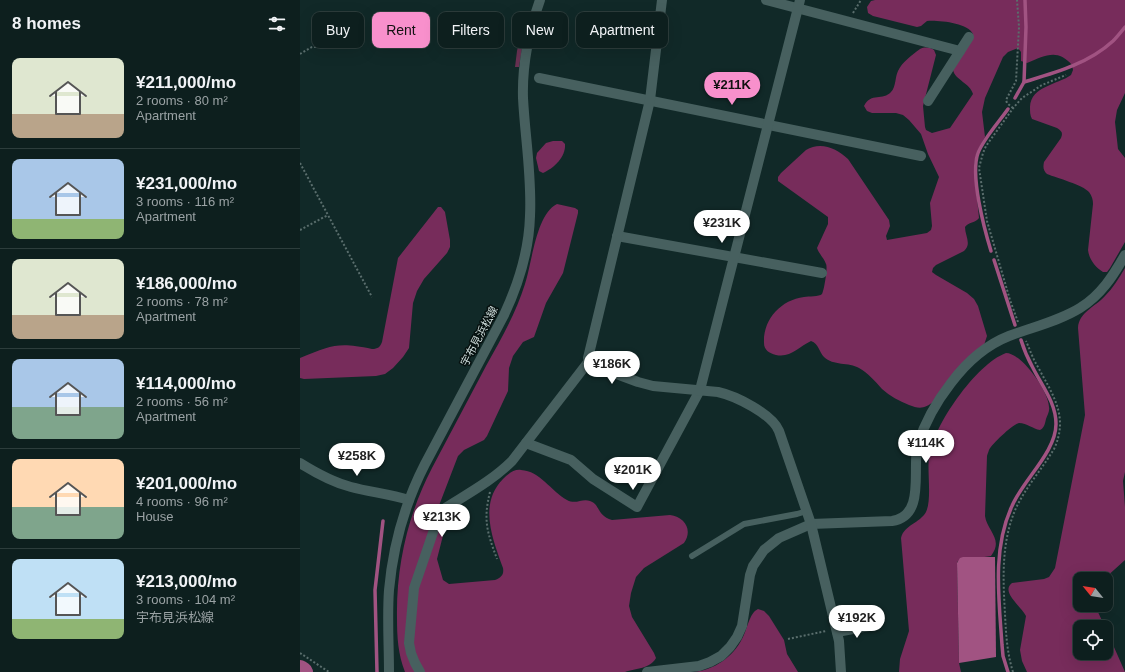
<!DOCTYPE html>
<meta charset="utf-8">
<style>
body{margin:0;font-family:Arial,"Noto Sans JP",sans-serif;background:#162727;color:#f1f3f6;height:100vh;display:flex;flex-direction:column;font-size:15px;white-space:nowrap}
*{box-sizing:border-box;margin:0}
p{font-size:13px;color:#9aa2a4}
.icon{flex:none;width:22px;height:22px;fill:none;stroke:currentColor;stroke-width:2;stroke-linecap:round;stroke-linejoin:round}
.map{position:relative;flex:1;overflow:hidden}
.side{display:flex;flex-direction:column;background:#0d1f1e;width:300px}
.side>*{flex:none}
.top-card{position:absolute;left:12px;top:12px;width:380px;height:36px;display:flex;gap:8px}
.needle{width:26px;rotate:300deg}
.buttons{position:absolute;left:773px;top:572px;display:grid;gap:8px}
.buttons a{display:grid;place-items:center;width:40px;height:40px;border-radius:8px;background:#0d1f1e;box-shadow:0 4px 16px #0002,0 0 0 1px #2d3d3c;font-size:20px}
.price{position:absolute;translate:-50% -34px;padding:0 9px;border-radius:14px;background:#fff;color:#222;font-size:13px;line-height:26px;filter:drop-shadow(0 1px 2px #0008)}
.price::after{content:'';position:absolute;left:50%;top:24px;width:12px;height:9px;margin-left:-6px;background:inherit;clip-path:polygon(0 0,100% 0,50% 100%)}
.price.active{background:#f890cc;color:#111}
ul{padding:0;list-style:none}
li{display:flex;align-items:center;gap:12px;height:100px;padding:0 12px}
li+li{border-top:1px solid #2d3d3c}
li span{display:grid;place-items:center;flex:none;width:112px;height:80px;border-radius:8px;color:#555}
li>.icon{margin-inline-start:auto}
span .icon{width:48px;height:48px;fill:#fffc;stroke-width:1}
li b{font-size:17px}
h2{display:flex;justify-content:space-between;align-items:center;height:48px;padding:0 12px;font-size:17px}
.tag{padding:0 14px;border-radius:8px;background:#0d1f1e;box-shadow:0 4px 16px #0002,0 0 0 1px #2d3d3c;font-size:14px;line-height:36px}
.tag.active{background:#f890cc;color:#111}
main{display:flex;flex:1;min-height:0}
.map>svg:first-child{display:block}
.green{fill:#683152}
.forest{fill:#772c5b}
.water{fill:#a15382}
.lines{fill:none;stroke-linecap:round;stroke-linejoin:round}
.stream{stroke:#a15382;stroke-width:3.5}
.river{stroke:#a15382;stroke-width:20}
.path{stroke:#5a6e6d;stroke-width:2;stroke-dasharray:2 2;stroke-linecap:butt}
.service{stroke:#47605f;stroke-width:6}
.minor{stroke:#47605f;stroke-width:10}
.tertiary{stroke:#47605f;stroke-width:10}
.secondary{stroke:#47605f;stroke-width:10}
.labels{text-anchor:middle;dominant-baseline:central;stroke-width:3;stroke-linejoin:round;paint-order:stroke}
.street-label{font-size:11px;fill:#cedcdb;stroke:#06100f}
</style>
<main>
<section class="side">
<h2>8 homes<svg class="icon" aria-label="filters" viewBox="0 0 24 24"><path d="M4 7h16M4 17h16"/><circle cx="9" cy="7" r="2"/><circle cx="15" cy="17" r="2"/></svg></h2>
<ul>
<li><span style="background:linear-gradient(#dfe7d0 70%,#b9a48a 0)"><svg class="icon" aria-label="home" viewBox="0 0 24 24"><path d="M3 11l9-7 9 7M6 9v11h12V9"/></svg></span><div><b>¥211,000/mo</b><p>2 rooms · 80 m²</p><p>Apartment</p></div></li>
<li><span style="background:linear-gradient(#a9c7e8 75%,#8fb573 0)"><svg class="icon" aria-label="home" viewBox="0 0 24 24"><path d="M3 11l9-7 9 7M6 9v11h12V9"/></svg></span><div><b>¥231,000/mo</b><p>3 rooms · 116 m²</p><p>Apartment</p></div></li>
<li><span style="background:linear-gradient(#dfe7d0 70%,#b9a48a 0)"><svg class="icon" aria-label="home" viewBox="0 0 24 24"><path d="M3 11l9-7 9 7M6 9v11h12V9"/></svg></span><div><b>¥186,000/mo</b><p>2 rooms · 78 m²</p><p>Apartment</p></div></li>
<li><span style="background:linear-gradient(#a9c7e8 60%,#7fa58c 0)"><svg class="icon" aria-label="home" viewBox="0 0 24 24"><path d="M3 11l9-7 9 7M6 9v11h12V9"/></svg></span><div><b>¥114,000/mo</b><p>2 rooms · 56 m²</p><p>Apartment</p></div></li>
<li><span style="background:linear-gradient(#ffd9b3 60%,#7fa58c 0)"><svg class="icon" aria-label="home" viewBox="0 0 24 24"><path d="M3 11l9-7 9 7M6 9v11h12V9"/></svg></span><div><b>¥201,000/mo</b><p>4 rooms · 96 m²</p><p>House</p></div></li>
<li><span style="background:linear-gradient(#bfe0f5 75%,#8fb573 0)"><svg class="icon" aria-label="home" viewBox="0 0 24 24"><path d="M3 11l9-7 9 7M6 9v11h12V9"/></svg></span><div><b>¥213,000/mo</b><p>3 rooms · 104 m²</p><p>宇布見浜松線</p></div></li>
</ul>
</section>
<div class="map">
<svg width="825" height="672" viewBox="0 0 825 672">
<rect width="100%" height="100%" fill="#112928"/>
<polygon class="green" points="223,23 226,24 219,67 215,67 217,51"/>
<g class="forest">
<path d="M 575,0 L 825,0 L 825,93 L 817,110 L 815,122 L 818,149 L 825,158 L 825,242 L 810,268 L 807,272 L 803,272 C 795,267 789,259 788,250 L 793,204 C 793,200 792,196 789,192 C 783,185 757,178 747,174 C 743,170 743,167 744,162 L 761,138 C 763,133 762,131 757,128 L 732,119 C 730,115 730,112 730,107 C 731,86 757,85 771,75 L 773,70 L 772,65 C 757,48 745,56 727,63 L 721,61 L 721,52 L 718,48 L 708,52 L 703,57 L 685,98 L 682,112 L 685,137 L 677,151 L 675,159 L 674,168 L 679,218 C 676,223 668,222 665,227 C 665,236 672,244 664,251 L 636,265 L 633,268 L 632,272 L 636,275 L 667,293 L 674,299 L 678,306 L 687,336 L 684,345 L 634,401 C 625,409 619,409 609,405 C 599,401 590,396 582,389 C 575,381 568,373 559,368 C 549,362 533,366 524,357 C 519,352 519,344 511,341 C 498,347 491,358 476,355 C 469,353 464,350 464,343 C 463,319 481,300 504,297 C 509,296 519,297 522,294 C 524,291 528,267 526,264 C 524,258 519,254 517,248 L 528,224 L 528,217 L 478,181 L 478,177 L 481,173 L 506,150 C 520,141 537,148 548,159 L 589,220 L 590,226 L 586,236 L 587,240 L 627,233 L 631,230 L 632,226 L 630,203 L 639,177 L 628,154 L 621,134 L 609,120 L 603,115 L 596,113 L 572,113 L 567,111 L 564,106 C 571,92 583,101 591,92 C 596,87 595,77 598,71 C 602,62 612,55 620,49 C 625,47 629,47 634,50 L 636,55 L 623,106 L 625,127 L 626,130 L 632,133 L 650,128 L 673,94 C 670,83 655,80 653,70 L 673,34 C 668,23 638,20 627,21 L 621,26 L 617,27 L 573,16 L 568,13 L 567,7 L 571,1 Z"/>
<path d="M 253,141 L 262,141 L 265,144 C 266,157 254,168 243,173 L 239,171 L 236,158 L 237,153 L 246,143 Z"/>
<path d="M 257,204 L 275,208 L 278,210 L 278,213 L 263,273 L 246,303 L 234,337 L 223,342 L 213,356 L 209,368 L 208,391 L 187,436 L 184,440 L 164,450 L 158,456 L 135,516 L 142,520 L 146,514 L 148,516 L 137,559 L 143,580 L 149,584 L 195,580 C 202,577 204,574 203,568 C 193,540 178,504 203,479 C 208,474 214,469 221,470 C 240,471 251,491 267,500 C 276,505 282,498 290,501 C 300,504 297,516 312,520 L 370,515 C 385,517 393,530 384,543 L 344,568 L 336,577 L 331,593 L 329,606 L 332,617 L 354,653 L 356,658 C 350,669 336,668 325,672 L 105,672 C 98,654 97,637 97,618 C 96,566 108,514 132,468 C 150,434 168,400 186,366 C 201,339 216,313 225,284 C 232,263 236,214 257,204 Z"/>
<path d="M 138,207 L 141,207 L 145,212 L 150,240 L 150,247 L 147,253 L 124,279 L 117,291 L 113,303 L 109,348 L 103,357 L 93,368 L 85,374 L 76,376 L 4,379 L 0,378 L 0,358 C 32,345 38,342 72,349 C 78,349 80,347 82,342 L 98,258 Z"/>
<path d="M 825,268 L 825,472 L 823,481 L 825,507 L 825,560 L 804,579 L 780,579 L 780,605 L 797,605 L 797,610 L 805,627 L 780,627 L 780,653 L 806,653 L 806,629 L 825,672 L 727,672 L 722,661 L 720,650 L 726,616 C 722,607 700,592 712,583 L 744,579 L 749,577 L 755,568 L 785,415 L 778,328 C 779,312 795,307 805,296 C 813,288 819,278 825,268 Z"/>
<path d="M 706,353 C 722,353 749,392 749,407 C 750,411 747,416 746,419 C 745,424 744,428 740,430 C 733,429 727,423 719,423 C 713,424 692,444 689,450 C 689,450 687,456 687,456 L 685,516 C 687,531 704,539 691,556 L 658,561 L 657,563 L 659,663 L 661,672 L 599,672 L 600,659 L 609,631 L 601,538 C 604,525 620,523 626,512 C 632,499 627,472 629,457 C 633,426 676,364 706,353 Z"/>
<path d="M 458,609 L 464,611 L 469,616 L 484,640 L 487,654 L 498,672 L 394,672 C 414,670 433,657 442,639 C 447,631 449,613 458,609 Z"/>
</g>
<polygon class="water" points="663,557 695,557 696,657 659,663 657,563 660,558"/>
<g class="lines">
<g class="stream">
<path d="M 724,82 C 754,73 788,64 813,41 C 817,37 821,32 825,27"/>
<polyline points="715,98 724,82 726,27 725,0"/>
<path d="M 691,251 C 684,228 670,175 678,153 C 684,138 699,122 708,109"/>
<polyline points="694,260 715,325"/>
<polyline points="77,672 75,590 83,521"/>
<path d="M 708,672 L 703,656 L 702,645 C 699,599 692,549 712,506 C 723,480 756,452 756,424 C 756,403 742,386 733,368 C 728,359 724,350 721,340"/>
</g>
<polyline class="river" points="0,670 3,672"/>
<g class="path">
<polyline points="553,13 561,0"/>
<polyline points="0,54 12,47 18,47"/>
<polyline points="713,108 707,103 706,100 716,81 719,27 717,0"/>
<polyline points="0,163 72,297"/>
<polyline points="0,230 28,215"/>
<polyline points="718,322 710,300 687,221 679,168 683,153 686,146 714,107 722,98 742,85 766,75"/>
<path d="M 190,492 C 183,520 187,532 197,559"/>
<polyline points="488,639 526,631"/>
<polyline points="0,653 29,672"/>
<path d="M 713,672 C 707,653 706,634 705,614 C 703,579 701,542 716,508 C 726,487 742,469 754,449 C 769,417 753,395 738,367 C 733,359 730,350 726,341"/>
</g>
<polyline class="service" points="392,556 444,524 497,514 507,511"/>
<g class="minor">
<polyline points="466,0 660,51"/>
<polyline points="239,78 621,156"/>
<polyline points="628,101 669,37"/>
<polyline points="317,236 522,273"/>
<polyline points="226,443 271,460 293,479 337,507 400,390 500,0"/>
<path d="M 0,463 C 16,473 32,482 51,487 C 70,492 90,494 109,500"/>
<polyline points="537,632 574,625"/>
<path d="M 120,672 L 115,663 L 111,653 L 109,643 L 114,588 L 138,518 L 141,511 L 147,507 C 169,493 193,480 212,461 L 289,361"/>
<path d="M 347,672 L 399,666 L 410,662 L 421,656 L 430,647 L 437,637 L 442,626 L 450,575 L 453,566 L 464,550 L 479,538 L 511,524 L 592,521 C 627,516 611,466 618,444 C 625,422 637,401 651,383 C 666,363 686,345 709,336 C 733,327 759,321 780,308 C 801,295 813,276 825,255"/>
</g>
<path class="tertiary" d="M 362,0 L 350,100 L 288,358 L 290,363 L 295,366 L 338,382 L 353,386 L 418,392 C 436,396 472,414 479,431 L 511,524 L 539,641 L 541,672"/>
<path class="secondary" d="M 89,672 C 89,645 87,617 89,590 C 93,546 105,503 125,464 L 204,315 C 219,283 229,250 230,216 C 232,176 225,137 223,98 C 222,64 229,31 240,0"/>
</g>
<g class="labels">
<g class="street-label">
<text transform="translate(179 336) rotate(-62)">宇布見浜松線</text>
</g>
</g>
</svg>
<div class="buttons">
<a><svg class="needle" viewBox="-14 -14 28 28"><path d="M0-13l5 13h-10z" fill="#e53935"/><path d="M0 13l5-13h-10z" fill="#9aa2a4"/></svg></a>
<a><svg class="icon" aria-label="locate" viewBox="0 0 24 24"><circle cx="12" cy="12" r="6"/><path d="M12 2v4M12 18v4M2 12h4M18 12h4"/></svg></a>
</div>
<b class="price active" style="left:432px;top:106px">¥211K</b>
<b class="price" style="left:422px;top:244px">¥231K</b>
<b class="price" style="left:312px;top:385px">¥186K</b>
<b class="price" style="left:626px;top:464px">¥114K</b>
<b class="price" style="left:57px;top:477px">¥258K</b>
<b class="price" style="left:333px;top:491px">¥201K</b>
<b class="price" style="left:142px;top:538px">¥213K</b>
<b class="price" style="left:557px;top:639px">¥192K</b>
<div class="top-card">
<a class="tag">Buy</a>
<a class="tag active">Rent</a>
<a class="tag">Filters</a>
<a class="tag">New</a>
<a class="tag">Apartment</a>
</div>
</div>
</main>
